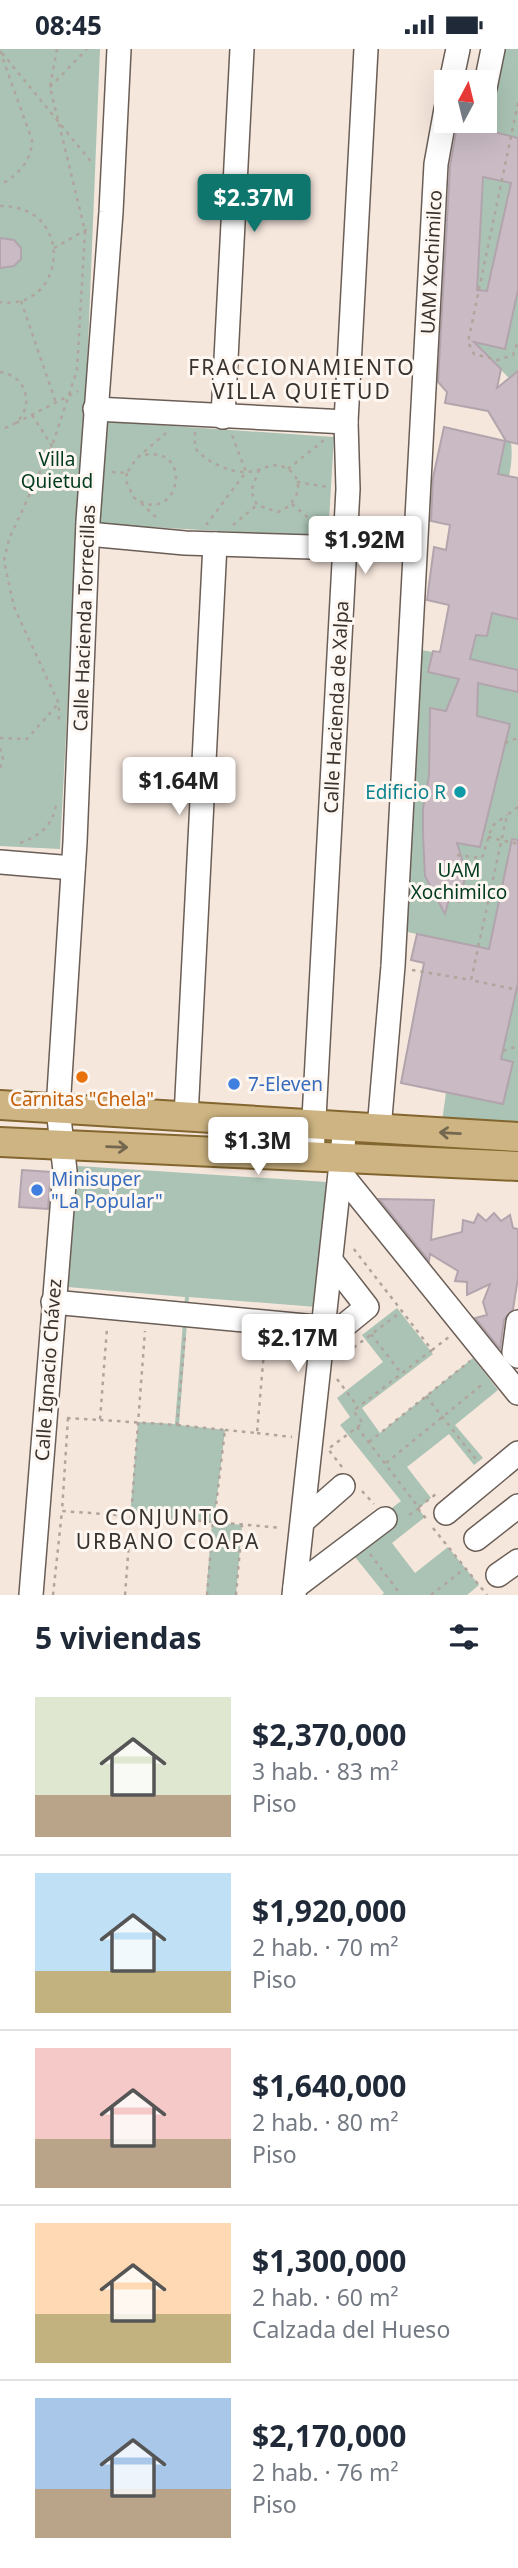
<!DOCTYPE html>
<html lang="es">
<meta charset="utf-8">
<style>
body{margin:0;font-family:"Noto Sans",sans-serif;background:#f2f2f3;color:#1f2937;height:100vh;display:flex;flex-direction:column;font-size:26px;white-space:nowrap}
*{box-sizing:border-box;margin:0}
p{font-size:23px;color:#747a83}
.icon{flex:none;width:38px;height:38px;fill:none;stroke:currentColor;stroke-width:2;stroke-linecap:round;stroke-linejoin:round}
.map{position:relative;height:1546px;overflow:hidden}
.drawer{display:flex;flex-direction:column;background:#fff;flex:1}
.drawer>*{flex:none}
.needle{width:46px;rotate:7deg}
.buttons{position:absolute;left:434px;top:21px;display:grid;gap:14px}
.buttons a{display:grid;place-items:center;width:63px;height:63px;border-radius:0px;background:#fff;box-shadow:0 7px 28px #0002;font-size:35px}
.price{position:absolute;translate:-50% -60px;padding:0 16px;border-radius:7px;background:#fff;color:#222;font-size:23px;line-height:46px;filter:drop-shadow(0 2px 4px #0008)}
.price::after{content:'';position:absolute;left:50%;top:42px;width:21px;height:16px;margin-left:-10px;background:inherit;clip-path:polygon(0 0,100% 0,50% 100%)}
.price.active{background:#0f766e;color:#fff}
ul{padding:0;list-style:none}
li{display:flex;align-items:center;gap:21px;height:175px;padding:0 35px}
li+li{border-top:2px solid #e0e1e3}
li span{display:grid;place-items:center;flex:none;width:196px;height:140px;border-radius:0px;color:#555}
li>.icon{margin-inline-start:auto}
span .icon{width:84px;height:84px;fill:#fffc;stroke-width:1}
li b{font-size:30px}
h2{display:flex;justify-content:space-between;align-items:center;height:84px;padding:0 35px;font-size:30px}
.status{display:flex;justify-content:space-between;align-items:center;height:49px;padding:0 35px;background:#fff;direction:ltr}
.status svg{height:19px;fill:currentColor}
.map>svg:first-child{display:block}
.green{fill:#aac3b4}
.building{fill:#c9bac3;stroke:#b2a4ac;stroke-width:2;fill-rule:evenodd}
.lines{fill:none;stroke-linecap:round;stroke-linejoin:round}
.minor-casing{stroke:#6a5e56;stroke-width:26}
.major-casing{stroke:#83662f;stroke-width:32}
.path{stroke:#b0a59d;stroke-width:2.5;stroke-dasharray:3.5 5;stroke-linecap:butt}
.minor{stroke:#fff;stroke-width:23}
.major{stroke:#cdb482;stroke-width:28}
.oneway{stroke:#746750}
.culture-dot{fill:#0f9aa8;stroke:#fef6f0;stroke-width:2.5}
.food-dot{fill:#e8710a;stroke:#fef6f0;stroke-width:2.5}
.shop-dot{fill:#3f7fe0;stroke:#fef6f0;stroke-width:2.5}
.labels{text-anchor:middle;dominant-baseline:central;stroke-width:6;stroke-linejoin:round;paint-order:stroke}
.street-label{font-size:19px;fill:#38332f;stroke:#fef6f0}
.park-label{font-size:19px;fill:#003a21;stroke:#fef6f0}
.culture-label{font-size:19px;fill:#0d838f;stroke:#fef6f0;text-anchor:end}
.shop-label{font-size:19px;fill:#366cbe;stroke:#fef6f0;text-anchor:start}
.food-label{font-size:19px;fill:#c56008;stroke:#fef6f0}
.neighbourhood-label{font-size:21px;letter-spacing:2px;fill:#38332f;stroke:#fef6f0}
</style>
<div class="status"><b>08:45</b><svg viewBox="0 0 49 12"><path d="M0 12V9h3v3zM5 12V6h3v6zM10 12V3h3v9zM15 12V0h3v12zM26 1h20v11H26zM47 4h2v5h-2z"/></svg></div>
<div class="map">
<svg width="518" height="1546" viewBox="0 0 518 1546">
<rect width="100%" height="100%" fill="#f6e7dd"/>
<g class="green">
<polygon points="0,0 100,0 85,371 334,388 328,488 77,474 60,800 0,797"/>
<polygon points="501,0 518,0 518,322 509,329 464,284 479,201 483,128 494,130 482,80"/>
<path d="M 509,383 C 518,417 503,454 484,484 L 505,392 L 502,387 Z"/>
<polygon points="492,564 518,570 518,1077 442,1072 446,1044 503,1055 513,1014 501,1010 515,948 473,897 398,881 411,599 470,610 476,586 487,587"/>
<polygon points="78,1117 327,1133 316,1258 189,1248 179,1376 225,1381 214,1473 242,1476 236,1546 206,1546 212,1474 130,1467 138,1373 175,1375 185,1248 68,1238"/>
<polygon points="397,1259 433,1305 362,1359 380,1384 473,1309 498,1341 455,1376 483,1409 474,1416 449,1385 407,1418 431,1449 418,1460 425,1468 392,1494 415,1524 448,1498 479,1536 467,1546 382,1546 384,1544 355,1508 392,1479 383,1466 401,1452 340,1376 350,1368 337,1349 383,1313 362,1286"/>
</g>
<g class="building">
<path d="M 458,72 L 484,72 L 482,80 L 518,89 L 518,241 L 505,300 L 474,293 L 501,320 L 497,339 L 518,322 L 518,395 L 506,392 L 488,362 L 445,354 L 447,343 L 438,333 L 450,117 ZM 483,128 L 511,134 L 487,242 L 477,241 Z"/>
<polygon points="0,189 14,191 21,199 21,210 14,217 0,219"/>
<polygon points="444,378 505,392 498,425 518,429 518,570 492,564 487,587 476,586 470,610 518,621 518,643 478,634 477,667 510,675 480,798 457,794 466,823 460,853 449,850 445,865 425,827 423,786 423,759 429,727 430,659 446,662 459,630 428,623 433,602 440,603 449,556 427,551 434,498 446,501 450,476 431,472 433,429"/>
<polygon points="512,790 518,791 518,934 501,1010 513,1013 503,1055 401,1034 424,914 411,911 417,885 489,900"/>
<polygon points="22,1121 51,1123 48,1160 19,1158"/>
<polygon points="379,1150 434,1151 431,1191 462,1183 463,1171 474,1174 478,1165 486,1172 494,1164 501,1172 510,1166 513,1179 518,1180 518,1229 513,1260 504,1271 500,1300 475,1269 487,1266 483,1253 490,1235 467,1246 467,1233 455,1232 458,1222 430,1205 429,1212"/>
</g>
<g class="lines">
<g class="minor-casing">
<g id="minor">
<polyline points="451,33 458,0"/>
<polyline points="485,39 493,0"/>
<polyline points="95,360 346,373"/>
<polyline points="223,368 242,0"/>
<polyline points="88,485 185,494 345,499"/>
<polyline points="0,813 73,819"/>
<polyline points="186,1068 215,495"/>
<polyline points="379,1080 393,917 436,115 446,60"/>
<polyline points="312,1106 348,440 346,373 366,0"/>
<polyline points="341,1125 518,1344"/>
<polyline points="53,1253 316,1278"/>
<polyline points="518,1273 514,1303 518,1307"/>
<polyline points="323,1294 367,1258 332,1213"/>
<polyline points="446,1464 518,1404"/>
<polyline points="303,1472 343,1437"/>
<polyline points="476,1490 518,1457"/>
<polyline points="498,1526 518,1512"/>
<polyline points="295,1538 385,1470"/>
<polyline points="31,1546 65,1122 58,1060 75,793 88,472 111,163 119,0"/>
<polyline points="294,1546 345,1078"/>
</g>
</g>
<g class="major-casing">
<g id="major">
<polyline points="0,1056 518,1088"/>
<polyline points="0,1093 518,1117"/>
</g>
</g>
<g class="path">
<polyline points="57,0 50,38 85,182 77,321 52,397 9,490 4,512 14,558 59,655 59,673"/>
<path d="M 0,2 L 32,91 C 32,112 18,126 0,136"/>
<polyline points="2,4 93,115"/>
<polyline points="50,38 87,0"/>
<polyline points="518,54 468,293 474,305 498,311 513,306 518,292"/>
<path d="M 0,157 C 77,156 66,263 0,253"/>
<polyline points="54,199 91,178"/>
<polyline points="21,252 56,354"/>
<path d="M 0,323 C 35,328 35,375 0,380"/>
<polyline points="32,366 52,397 71,437"/>
<polyline points="16,374 78,342"/>
<path d="M 195,383 L 195,399 C 208,415 237,428 258,421 C 268,418 274,414 284,418 C 308,429 298,456 278,463 L 257,456 L 251,442 L 259,421"/>
<polyline points="288,420 324,391"/>
<polyline points="112,423 127,424 136,410 167,383"/>
<polyline points="127,424 126,432 133,447"/>
<polyline points="297,433 328,438"/>
<path d="M 133,448 C 178,481 197,396 143,406"/>
<polyline points="141,454 159,471"/>
<polyline points="292,455 319,478"/>
<polyline points="206,476 246,423 232,386"/>
<polyline points="233,476 257,456"/>
<polyline points="0,689 27,690 58,655"/>
<polyline points="505,694 518,689"/>
<polyline points="0,699 3,710 0,720"/>
<polyline points="518,758 507,766 471,931 518,941"/>
<polyline points="488,788 518,795"/>
<path d="M 20,794 C 40,786 52,778 56,756"/>
<polyline points="457,806 482,809 492,777 507,766"/>
<polyline points="412,921 471,931"/>
<polyline points="503,1002 518,997"/>
<polyline points="371,1285 401,1324"/>
<polyline points="432,1301 449,1288"/>
<polyline points="340,1309 402,1262"/>
<polyline points="337,1330 358,1358"/>
<polyline points="426,1347 478,1413"/>
<polyline points="67,1369 100,1371 107,1279"/>
<polyline points="68,1369 62,1462 214,1473 225,1381 177,1376"/>
<polyline points="100,1371 177,1376 185,1286"/>
<polyline points="357,1378 419,1459 405,1469"/>
<polyline points="225,1381 257,1384 265,1291"/>
<polyline points="257,1384 292,1388"/>
<polyline points="369,1393 470,1312"/>
<polyline points="386,1414 484,1334"/>
<polyline points="342,1418 328,1400 363,1374 353,1362 432,1301 353,1199"/>
<polyline points="362,1442 374,1455"/>
<polyline points="419,1458 436,1445"/>
<polyline points="418,1460 429,1473"/>
<polyline points="214,1473 281,1479"/>
<polyline points="433,1479 487,1546"/>
<polyline points="370,1505 401,1546"/>
<polyline points="53,1546 62,1462"/>
<polyline points="125,1546 145,1282"/>
<polyline points="207,1546 213,1473"/>
<polyline points="236,1546 242,1476"/>
<polyline points="431,1546 464,1520"/>
</g>
<use href="#minor" class="minor"/>
<use href="#major" class="major"/>
</g>
<defs><path id="oneway-shaft" d="M-6 0H5M1.5-3L5.5 0L1.5 3" fill="none" stroke-width="1.6" stroke-linecap="round" stroke-linejoin="round" transform="scale(1.75)"/></defs>
<g class="oneway">
<use href="#oneway-shaft" transform="translate(450 1084) rotate(-177)"/>
<use href="#oneway-shaft" transform="translate(117 1098) rotate(2)"/>
</g>
<circle class="culture-dot" cx="460" cy="743" r="7"/>
<circle class="food-dot" cx="82" cy="1028" r="7"/>
<g class="shop-dot">
<circle cx="234" cy="1035" r="7"/>
<circle cx="37" cy="1141" r="7"/>
</g>
<g class="labels">
<g class="street-label">
<text transform="translate(431 213) rotate(-87)">UAM Xochimilco</text>
<text transform="translate(84 569) rotate(-88)">Calle Hacienda Torrecillas</text>
<text transform="translate(336 658) rotate(-87)">Calle Hacienda de Xalpa</text>
<text transform="translate(48 1321) rotate(-86)">Calle Ignacio Chávez</text>
</g>
<g class="park-label">
<text x="57" y="410">Villa<tspan x="57" dy="22">Quietud</tspan></text>
<text x="459" y="821">UAM<tspan x="459" dy="22">Xochimilco</tspan></text>
</g>
<g class="culture-label">
<text x="446" y="743">Edificio R</text>
</g>
<g class="shop-label">
<text x="248" y="1035">7-Eleven</text>
<text x="51" y="1130">Minisuper<tspan x="51" dy="22">"La Popular"</tspan></text>
</g>
<g class="food-label">
<text x="82" y="1050">Carnitas "Chela"</text>
</g>
<g class="neighbourhood-label">
<text x="302" y="318">FRACCIONAMIENTO<tspan x="302" dy="24">VILLA QUIETUD</tspan></text>
<text x="168" y="1468">CONJUNTO<tspan x="168" dy="24">URBANO COAPA</tspan></text>
</g>
</g>
</svg>
<div class="buttons">
<a><svg class="needle" viewBox="-14 -14 28 28"><path d="M0-13l5 13h-10z" fill="#e53935"/><path d="M0 13l5-13h-10z" fill="#747a83"/></svg></a>
</div>
<b class="price active" style="left:254px;top:185px">$2.37M</b>
<b class="price" style="left:365px;top:527px">$1.92M</b>
<b class="price" style="left:179px;top:768px">$1.64M</b>
<b class="price" style="left:258px;top:1128px">$1.3M</b>
<b class="price" style="left:298px;top:1325px">$2.17M</b>
</div>
<section class="drawer">
<h2>5 viviendas<svg class="icon" aria-label="filters" viewBox="0 0 24 24"><path d="M4 7h16M4 17h16"/><circle cx="9" cy="7" r="2"/><circle cx="15" cy="17" r="2"/></svg></h2>
<ul>
<li><span style="background:linear-gradient(#dfe7d0 70%,#b9a48a 0)"><svg class="icon" aria-label="home" viewBox="0 0 24 24"><path d="M3 11l9-7 9 7M6 9v11h12V9"/></svg></span><div><b>$2,370,000</b><p>3 hab. · 83 m²</p><p>Piso</p></div></li>
<li><span style="background:linear-gradient(#bfe0f5 70%,#c2b280 0)"><svg class="icon" aria-label="home" viewBox="0 0 24 24"><path d="M3 11l9-7 9 7M6 9v11h12V9"/></svg></span><div><b>$1,920,000</b><p>2 hab. · 70 m²</p><p>Piso</p></div></li>
<li><span style="background:linear-gradient(#f6c9c9 65%,#b9a48a 0)"><svg class="icon" aria-label="home" viewBox="0 0 24 24"><path d="M3 11l9-7 9 7M6 9v11h12V9"/></svg></span><div><b>$1,640,000</b><p>2 hab. · 80 m²</p><p>Piso</p></div></li>
<li><span style="background:linear-gradient(#ffd9b3 65%,#c2b280 0)"><svg class="icon" aria-label="home" viewBox="0 0 24 24"><path d="M3 11l9-7 9 7M6 9v11h12V9"/></svg></span><div><b>$1,300,000</b><p>2 hab. · 60 m²</p><p>Calzada del Hueso</p></div></li>
<li><span style="background:linear-gradient(#a9c7e8 65%,#b9a48a 0)"><svg class="icon" aria-label="home" viewBox="0 0 24 24"><path d="M3 11l9-7 9 7M6 9v11h12V9"/></svg></span><div><b>$2,170,000</b><p>2 hab. · 76 m²</p><p>Piso</p></div></li>
</ul>
</section>
